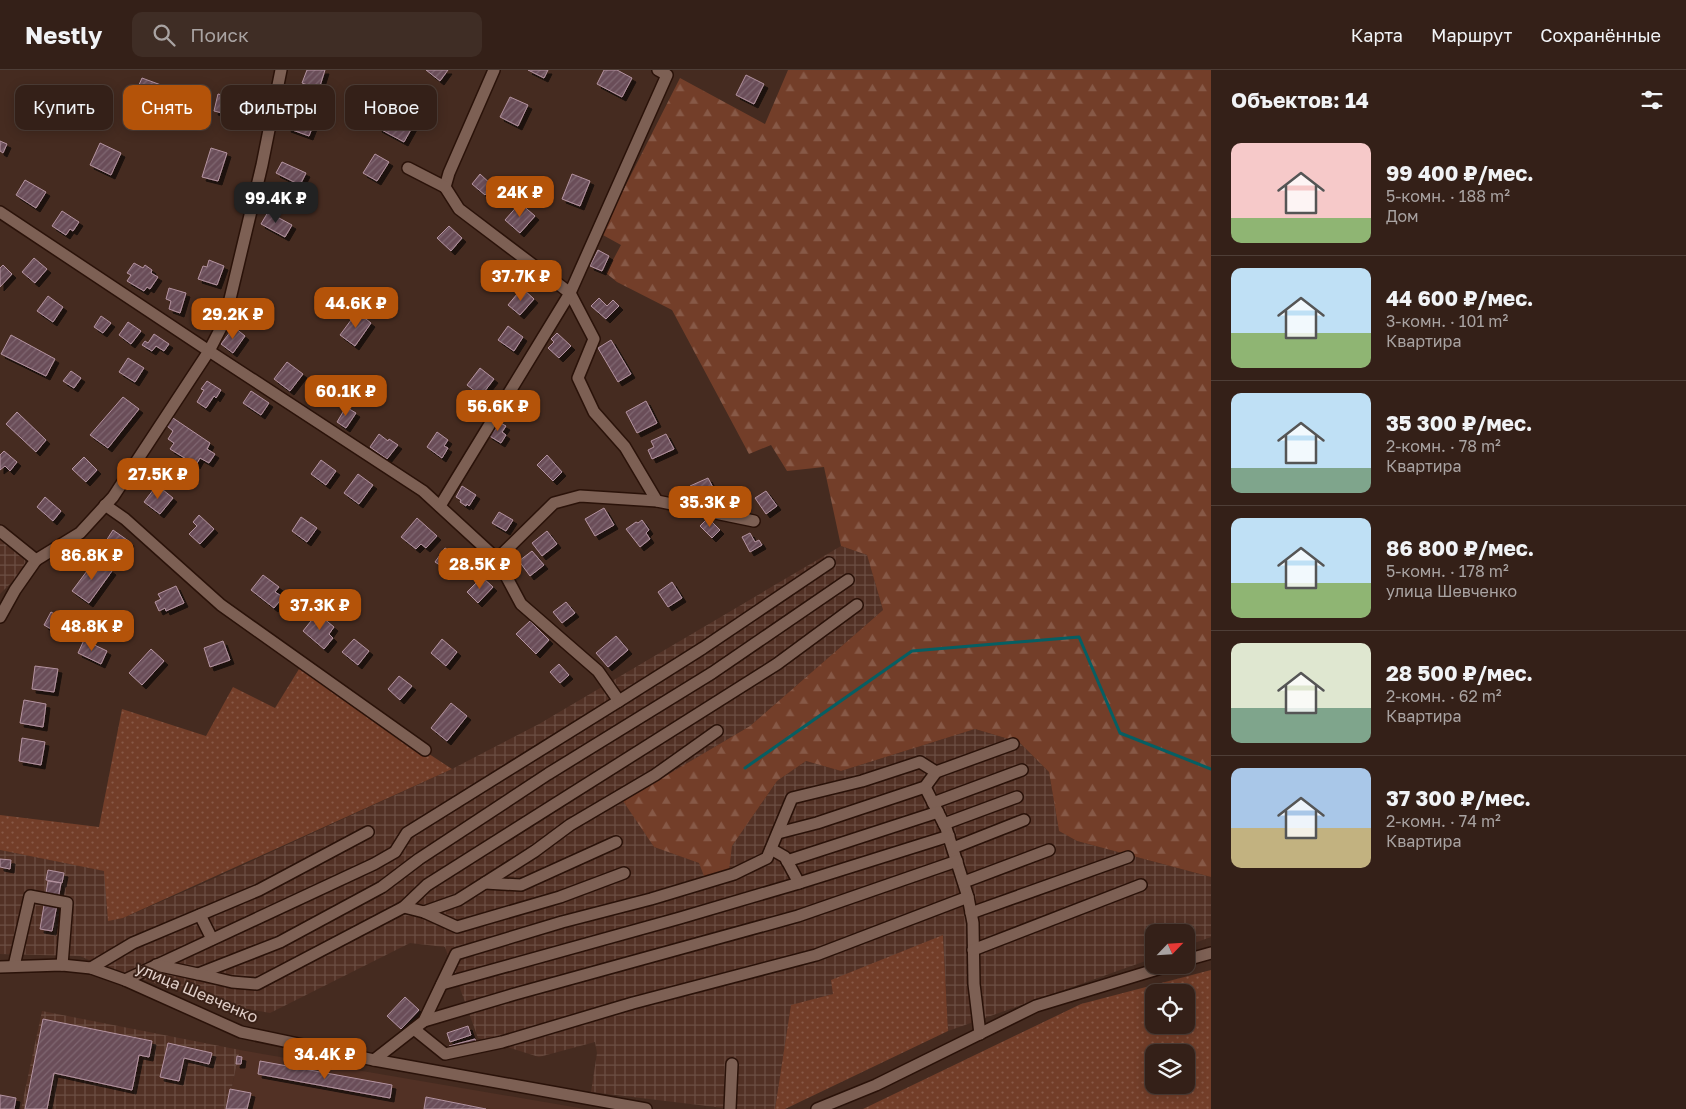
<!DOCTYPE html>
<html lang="ru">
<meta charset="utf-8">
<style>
body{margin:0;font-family:"Golos Text",sans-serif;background:#3f2d25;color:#f1f3f6;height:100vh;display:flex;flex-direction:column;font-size:19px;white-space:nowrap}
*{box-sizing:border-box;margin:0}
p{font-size:16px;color:#a9a3a2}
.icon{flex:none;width:28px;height:28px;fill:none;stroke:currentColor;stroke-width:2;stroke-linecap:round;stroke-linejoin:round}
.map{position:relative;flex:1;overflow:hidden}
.drawer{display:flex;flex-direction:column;background:#342018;width:475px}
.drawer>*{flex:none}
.top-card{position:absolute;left:15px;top:15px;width:475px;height:45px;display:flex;gap:10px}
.needle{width:32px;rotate:65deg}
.buttons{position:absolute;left:1145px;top:854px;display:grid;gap:10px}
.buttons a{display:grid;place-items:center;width:50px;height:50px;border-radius:10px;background:#342018;box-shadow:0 2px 12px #0003,0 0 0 1px #4e3e37;font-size:25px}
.price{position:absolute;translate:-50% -42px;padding:0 11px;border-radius:10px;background:#b45309;color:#fff;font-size:16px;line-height:32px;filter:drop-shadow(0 1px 2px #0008)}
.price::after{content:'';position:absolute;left:50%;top:30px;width:15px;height:11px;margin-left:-8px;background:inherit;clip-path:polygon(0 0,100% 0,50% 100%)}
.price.active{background:#222;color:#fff}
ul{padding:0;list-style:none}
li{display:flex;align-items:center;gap:15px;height:125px;padding:0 20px}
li+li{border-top:1px solid #4e3e37}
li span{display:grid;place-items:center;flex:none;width:140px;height:100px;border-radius:10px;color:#555}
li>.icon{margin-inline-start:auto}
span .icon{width:60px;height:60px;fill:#fffc;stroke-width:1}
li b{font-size:21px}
h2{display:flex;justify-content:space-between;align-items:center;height:60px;padding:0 20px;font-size:21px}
.tag{padding:0 18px;border-radius:10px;background:#342018;box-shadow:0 2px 12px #0003,0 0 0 1px #4e3e37;font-size:18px;line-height:45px}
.tag.active{background:#b45309;color:#fff}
header{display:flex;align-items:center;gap:30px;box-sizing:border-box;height:70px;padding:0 25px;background:#342018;border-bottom:1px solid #4e3e37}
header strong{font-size:24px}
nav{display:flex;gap:28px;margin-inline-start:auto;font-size:18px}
.search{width:350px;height:45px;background:#3f2d25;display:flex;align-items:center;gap:12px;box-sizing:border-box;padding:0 18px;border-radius:10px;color:#a9a3a2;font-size:19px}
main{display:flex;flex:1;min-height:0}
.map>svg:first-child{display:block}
.built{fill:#523125}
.industrial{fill:url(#industrial-grid)}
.grass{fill:url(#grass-dots);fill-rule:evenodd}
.forest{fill:url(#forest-firs)}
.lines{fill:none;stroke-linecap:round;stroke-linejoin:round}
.stream{stroke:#065f63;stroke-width:3}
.building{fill:url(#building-hatch);stroke:#b594a1;filter:url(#shadow)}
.minor-casing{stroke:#2a1209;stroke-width:14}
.minor{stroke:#7d6054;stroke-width:11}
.labels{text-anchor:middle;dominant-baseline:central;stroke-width:4;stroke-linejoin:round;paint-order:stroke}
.street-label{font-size:16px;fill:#e1cfc9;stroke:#3a2117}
</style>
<header>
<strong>Nestly</strong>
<div class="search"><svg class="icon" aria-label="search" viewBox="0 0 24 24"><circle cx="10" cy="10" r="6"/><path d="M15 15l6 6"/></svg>Поиск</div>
<nav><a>Карта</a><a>Маршрут</a><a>Сохранённые</a></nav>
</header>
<main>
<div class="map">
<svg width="1211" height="1039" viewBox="0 0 1211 1039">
<defs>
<pattern id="industrial-grid" width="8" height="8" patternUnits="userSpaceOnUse" patternTransform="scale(1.25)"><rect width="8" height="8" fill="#523125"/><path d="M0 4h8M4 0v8" fill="none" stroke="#6b4e43"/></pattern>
<pattern id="grass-dots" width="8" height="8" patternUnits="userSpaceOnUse" patternTransform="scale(1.25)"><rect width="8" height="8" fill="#733e29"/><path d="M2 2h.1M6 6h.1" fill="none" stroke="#875947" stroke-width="1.8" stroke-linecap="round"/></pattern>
<pattern id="forest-firs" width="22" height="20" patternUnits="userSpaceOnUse" patternTransform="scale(1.25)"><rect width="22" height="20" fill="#733e29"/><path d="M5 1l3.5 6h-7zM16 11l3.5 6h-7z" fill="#875947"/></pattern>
<pattern id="building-hatch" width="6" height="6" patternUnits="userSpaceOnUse" patternTransform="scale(1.25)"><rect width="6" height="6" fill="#6a4d59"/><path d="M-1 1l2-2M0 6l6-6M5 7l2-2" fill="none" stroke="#7f6670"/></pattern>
<filter id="shadow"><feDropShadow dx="4" dy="4" stdDeviation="0" flood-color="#0009"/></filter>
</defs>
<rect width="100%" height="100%" fill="#452b20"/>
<polygon class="built" points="240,980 585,1039 227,1039"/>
<g class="industrial">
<polygon points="0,461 23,476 26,498 0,524"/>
<polygon points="841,476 867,485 883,540 750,656 624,731 654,777 700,793 732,776 777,711 806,691 841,701 975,659 1019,672 1049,702 1059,761 1077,771 1211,807 1211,867 1186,876 1186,862 1154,862 1154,888 948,961 943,865 833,924 791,936 775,1039 732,1039 591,1022 597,983 595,972 539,987 478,968 445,877 410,873 270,943 210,932 98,894 80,886 0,884 0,780 105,801 108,850 123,848 202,814 452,699 539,654"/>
<polygon points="42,941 240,980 227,1039 21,1039"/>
</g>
<g class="grass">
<polygon points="299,599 452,699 123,848 108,851 104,801 0,780 0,745 99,757 122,639 206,666 233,617 275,638"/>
<polygon points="943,865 948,961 785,1039 775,1039 791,935 833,924 831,910"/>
<path d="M 1211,900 L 1211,1039 L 863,1039 L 1081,934 ZM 1186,922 L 1186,955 L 1154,955 L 1154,922 ZM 1186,982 L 1186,1015 L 1154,1015 L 1154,982 Z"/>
</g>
<polygon class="forest" points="788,0 1211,0 1211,807 1077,771 1059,761 1049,702 1019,672 975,659 841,701 806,691 777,711 732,776 729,800 704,806 699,793 654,777 623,731 750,656 883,540 867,485 841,476 824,397 787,401 771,375 749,384 672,240 617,212 606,203 621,175 601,164 680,8 765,54"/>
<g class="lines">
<polyline class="stream" points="745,698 912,581 1079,567 1120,663 1211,699"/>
</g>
<g class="building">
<polygon points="307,0 325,0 319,19 302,13"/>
<polygon points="426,0 448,0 440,11"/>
<polygon points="528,0 548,0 544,8"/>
<polygon points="604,0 617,0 632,8 622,27 597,14"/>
<polygon points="746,5 764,14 754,34 736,25"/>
<polygon points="142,8 161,15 154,32 135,24"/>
<polygon points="218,24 243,30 239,47 214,41"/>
<polygon points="510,27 528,35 518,56 500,47"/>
<polygon points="387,40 414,54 404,72 378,58"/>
<polygon points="292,44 314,53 309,66 287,58"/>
<polygon points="0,71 7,74 3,83 0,81"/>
<polygon points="100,73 121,83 111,105 90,95"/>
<polygon points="211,78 227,83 218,111 202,107"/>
<polygon points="375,84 389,92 377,111 363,103"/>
<polygon points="282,92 306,103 300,115 276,103"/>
<polygon points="480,104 493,116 485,125 472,114"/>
<polygon points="572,104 590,111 580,136 562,129"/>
<polygon points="25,110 46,122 36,138 16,125"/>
<polygon points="520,133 535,146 520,163 505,150"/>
<polygon points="62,141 79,152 73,161 70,159 66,165 52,156"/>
<polygon points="268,142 292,155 285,167 261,154"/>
<polygon points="449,156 462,168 451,181 437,168"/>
<polygon points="598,180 609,186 602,201 590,196"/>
<polygon points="34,188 47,199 35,213 22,202"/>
<polygon points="209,190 224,196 217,215 198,209 203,196 207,197"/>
<polygon points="134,193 143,198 145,195 152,200 151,203 158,207 150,219 147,217 144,221 127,211 131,205 127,203"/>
<polygon points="3,195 12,204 0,217 0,198"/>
<polygon points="169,218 186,223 180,243 169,239 171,231 166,229"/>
<polygon points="522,218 534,229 520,245 508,235"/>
<polygon points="48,226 63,237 53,252 37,241"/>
<polygon points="599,228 607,236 613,230 619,236 606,249 591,236"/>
<polygon points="357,242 371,253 355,276 340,265"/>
<polygon points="101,246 111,253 103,263 94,257"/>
<polygon points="128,252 141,261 131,274 119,265"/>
<polygon points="508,256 523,267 514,281 498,270"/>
<polygon points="234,257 245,266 233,283 221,274"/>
<polygon points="557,263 571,276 559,288 548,278 554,272 551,269"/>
<polygon points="154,264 169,274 164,281 156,276 152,281 142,275 145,271 148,273"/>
<polygon points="11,265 55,289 46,306 1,284"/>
<polygon points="611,270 631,304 618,312 598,278"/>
<polygon points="128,288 144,298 135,312 119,302"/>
<polygon points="287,292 303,304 290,321 274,309"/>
<polygon points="480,298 494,309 481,326 467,315"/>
<polygon points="71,301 81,308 74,318 63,311"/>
<polygon points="207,311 221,320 216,328 214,326 206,338 197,332 204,320 201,319"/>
<polygon points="251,321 269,333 261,345 243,333"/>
<polygon points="123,327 139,339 108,378 90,365"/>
<polygon points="646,331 657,353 637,363 626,342"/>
<polygon points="346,337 356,343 346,358 337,352"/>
<polygon points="17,342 46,370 36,382 6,354"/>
<polygon points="173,348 210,373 207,379 215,384 209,393 200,388 196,395 170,379 174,373 168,369 173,361 167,356"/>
<polygon points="497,351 506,356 502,362 506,365 501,373 488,365"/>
<polygon points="437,362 448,370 444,376 448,378 442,388 427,377"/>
<polygon points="379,364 388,371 389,369 398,375 387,389 370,377"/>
<polygon points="666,364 674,379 652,389 648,380 654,377 651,371"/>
<polygon points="4,381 17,392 10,401 5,396 0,400 0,385"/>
<polygon points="547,385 562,402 553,411 537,395"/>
<polygon points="84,387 97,400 86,412 72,399"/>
<polygon points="321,390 336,401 326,415 311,404"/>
<polygon points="358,404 373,415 359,434 344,423"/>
<polygon points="708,408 717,425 699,434 690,416"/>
<polygon points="157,415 173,428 160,444 144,432"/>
<polygon points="462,416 476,425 469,436 467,434 466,436 460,432 461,430 456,427"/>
<polygon points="766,421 777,436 766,444 755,428"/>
<polygon points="45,427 61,441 53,451 37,437"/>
<polygon points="604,438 614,455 595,466 585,449"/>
<polygon points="499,442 513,450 506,461 492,453"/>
<polygon points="199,445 214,459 200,474 189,464 197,456 193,452"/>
<polygon points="301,447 317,458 307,472 292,461"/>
<polygon points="417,448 437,466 426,478 421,474 416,479 401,467"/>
<polygon points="708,448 720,460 712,468 700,456"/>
<polygon points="642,450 649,460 646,463 650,469 640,477 626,459 636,452 638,453"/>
<polygon points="113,460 130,472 123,483 106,471"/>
<polygon points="547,461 557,474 542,486 532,473"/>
<polygon points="750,463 755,472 759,470 762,475 750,482 742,467"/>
<polygon points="445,478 461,488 451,502 435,492"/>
<polygon points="532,481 544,495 530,506 519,491"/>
<polygon points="96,489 112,501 89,533 72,521"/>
<polygon points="263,505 279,517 275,522 283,527 274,538 251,520"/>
<polygon points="482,507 493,517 478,533 467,522"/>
<polygon points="672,512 682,528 668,537 658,522"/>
<polygon points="176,516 184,533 166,541 165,538 159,541 155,532 161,529 158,524"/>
<polygon points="566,532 575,543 562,553 553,542"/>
<polygon points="51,542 70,553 63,566 44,555"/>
<polygon points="315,546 320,550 322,547 334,557 329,564 333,568 324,579 303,561"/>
<polygon points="530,551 549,570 536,584 516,564"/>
<polygon points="616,566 628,580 608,597 596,583"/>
<polygon points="354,569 369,581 358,595 342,582"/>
<polygon points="442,569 457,582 446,596 431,583"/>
<polygon points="84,570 107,581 101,594 78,583"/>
<polygon points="223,571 230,590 210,597 204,578"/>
<polygon points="151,579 164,591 142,615 129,603"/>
<polygon points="559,594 569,605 560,613 550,602"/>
<polygon points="35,596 58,599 54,622 32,619"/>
<polygon points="399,606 412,616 400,630 388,619"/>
<polygon points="24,630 46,634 43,657 20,653"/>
<polygon points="451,633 467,646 447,671 431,658"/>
<polygon points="22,668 45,672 41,695 19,691"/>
<polygon points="0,789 11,790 10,799 0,797"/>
<polygon points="48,800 64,803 62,813 46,810"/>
<polygon points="48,811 61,813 52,861 40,859"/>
<polygon points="405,927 419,940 401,959 387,946"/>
<polygon points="43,949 152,971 149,987 139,985 132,1020 54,1003 47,1039 25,1039"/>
<polygon points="468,956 471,965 450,972 447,963"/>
<polygon points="475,969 477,975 451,982 449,976"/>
<polygon points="168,973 212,983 209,994 184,988 179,1011 160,1007"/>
<polygon points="237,986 242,987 241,994 236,994"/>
<polygon points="260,991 392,1015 390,1028 258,1004"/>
<polygon points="230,1019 251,1023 247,1039 226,1039"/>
<polygon points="0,1025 16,1028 14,1039 0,1039"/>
<polygon points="426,1027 486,1039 424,1039"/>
</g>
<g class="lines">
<g class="minor-casing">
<g id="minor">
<polyline points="494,0 449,103 445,117 459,139 570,223 594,269 578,308 594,342 625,377 657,431"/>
<polyline points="408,98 445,117"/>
<polyline points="0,142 209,281 423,421 497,489 521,534 598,601 619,631 407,763 395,782 374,794 125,910"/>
<polyline points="105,435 125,449 221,535 425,680"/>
<polyline points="440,436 570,223 667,5 658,0"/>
<polyline points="0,461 36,490 15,520 0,547"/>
<polyline points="497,489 554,433 580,426 657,431 754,451"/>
<polyline points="36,490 80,463 113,427 209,281 225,250 262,95 281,0"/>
<polyline points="619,631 703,578 829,493"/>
<polyline points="925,717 946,758 968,827 973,853 974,914 980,964"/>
<polyline points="933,733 1022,700"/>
<polyline points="944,754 1017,727"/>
<polyline points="778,763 817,753 925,717 936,702 1013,674"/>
<polyline points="953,778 1024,750"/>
<polyline points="771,779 785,787 799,813 949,766"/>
<polyline points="787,791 938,742"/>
<polyline points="964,812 1049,780"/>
<polyline points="485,813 521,815 616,772"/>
<polyline points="404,837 424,842 458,830 535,781 570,755 655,705 717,661"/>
<polyline points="424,842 457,857 560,827 624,803"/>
<polyline points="971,843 1128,787"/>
<polyline points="200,845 212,869"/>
<polyline points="973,880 1141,815"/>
<polyline points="1186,890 1211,883"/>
<polyline points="156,895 198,904 280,872 382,817 419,789 548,704 712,603 848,510"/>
<polyline points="14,896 30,826 67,833 62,895"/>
<polyline points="0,897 62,895 91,898 125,910 241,962 374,990 646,1039"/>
<polyline points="91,898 133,873 259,820 368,762"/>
<polyline points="198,904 232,912 257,914 404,837 427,815 777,594 857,535"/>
<polyline points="442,914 680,848 799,813"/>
<polyline points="424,951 515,924 798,846 957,791"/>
<polyline points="414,959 445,984 502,972 633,933 816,885 968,827"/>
<polyline points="374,990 424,951 456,884 562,852 651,829 734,804 767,788 792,728 862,711 920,692 936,702"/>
<polyline points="730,1039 732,994"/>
<polyline points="817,1039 876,1015 1036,936 1171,895"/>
</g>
</g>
<use href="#minor" class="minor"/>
</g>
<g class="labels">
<g class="street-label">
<text transform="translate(197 922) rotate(23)">улица Шевченко</text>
</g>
</g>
</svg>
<div class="buttons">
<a><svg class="needle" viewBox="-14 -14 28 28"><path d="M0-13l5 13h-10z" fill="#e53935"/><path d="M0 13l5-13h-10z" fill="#a9a3a2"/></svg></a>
<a><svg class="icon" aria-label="locate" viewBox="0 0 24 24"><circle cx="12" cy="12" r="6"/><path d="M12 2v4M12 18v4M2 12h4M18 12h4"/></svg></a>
<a><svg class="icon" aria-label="layers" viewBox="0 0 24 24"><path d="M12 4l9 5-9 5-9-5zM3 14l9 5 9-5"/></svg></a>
</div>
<b class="price" style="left:520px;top:148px">24K ₽</b>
<b class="price active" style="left:276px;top:154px">99.4K ₽</b>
<b class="price" style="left:521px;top:232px">37.7K ₽</b>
<b class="price" style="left:356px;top:259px">44.6K ₽</b>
<b class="price" style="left:233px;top:270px">29.2K ₽</b>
<b class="price" style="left:346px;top:347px">60.1K ₽</b>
<b class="price" style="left:498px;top:362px">56.6K ₽</b>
<b class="price" style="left:158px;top:430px">27.5K ₽</b>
<b class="price" style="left:710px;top:458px">35.3K ₽</b>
<b class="price" style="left:92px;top:511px">86.8K ₽</b>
<b class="price" style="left:480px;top:520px">28.5K ₽</b>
<b class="price" style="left:320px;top:561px">37.3K ₽</b>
<b class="price" style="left:92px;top:582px">48.8K ₽</b>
<b class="price" style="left:325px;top:1010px">34.4K ₽</b>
<div class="top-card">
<a class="tag">Купить</a>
<a class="tag active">Снять</a>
<a class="tag">Фильтры</a>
<a class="tag">Новое</a>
</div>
</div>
<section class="drawer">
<h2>Объектов: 14<svg class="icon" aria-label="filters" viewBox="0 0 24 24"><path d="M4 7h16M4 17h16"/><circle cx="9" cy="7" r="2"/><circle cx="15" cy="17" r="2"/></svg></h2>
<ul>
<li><span style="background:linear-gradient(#f6c9c9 75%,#8fb573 0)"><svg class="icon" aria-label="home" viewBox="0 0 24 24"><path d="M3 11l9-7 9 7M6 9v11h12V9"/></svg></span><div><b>99 400 ₽/мес.</b><p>5-комн. · 188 m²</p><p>Дом</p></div></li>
<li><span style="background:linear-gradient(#bfe0f5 65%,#8fb573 0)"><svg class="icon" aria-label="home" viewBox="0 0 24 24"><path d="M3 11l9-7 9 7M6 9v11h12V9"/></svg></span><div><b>44 600 ₽/мес.</b><p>3-комн. · 101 m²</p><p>Квартира</p></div></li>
<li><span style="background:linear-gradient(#bfe0f5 75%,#7fa58c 0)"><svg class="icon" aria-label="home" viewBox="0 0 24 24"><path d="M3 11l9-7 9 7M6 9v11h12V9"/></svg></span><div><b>35 300 ₽/мес.</b><p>2-комн. · 78 m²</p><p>Квартира</p></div></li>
<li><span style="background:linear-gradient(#bfe0f5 65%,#8fb573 0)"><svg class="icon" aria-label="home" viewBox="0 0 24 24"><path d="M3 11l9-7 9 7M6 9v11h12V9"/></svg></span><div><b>86 800 ₽/мес.</b><p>5-комн. · 178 m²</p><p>улица Шевченко</p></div></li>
<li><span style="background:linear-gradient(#dfe7d0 65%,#7fa58c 0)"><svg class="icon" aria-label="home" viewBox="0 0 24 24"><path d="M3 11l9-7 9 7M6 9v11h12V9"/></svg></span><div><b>28 500 ₽/мес.</b><p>2-комн. · 62 m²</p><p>Квартира</p></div></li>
<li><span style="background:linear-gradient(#a9c7e8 60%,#c2b280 0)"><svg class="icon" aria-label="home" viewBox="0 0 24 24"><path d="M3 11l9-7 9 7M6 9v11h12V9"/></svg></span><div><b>37 300 ₽/мес.</b><p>2-комн. · 74 m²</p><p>Квартира</p></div></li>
</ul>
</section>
</main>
